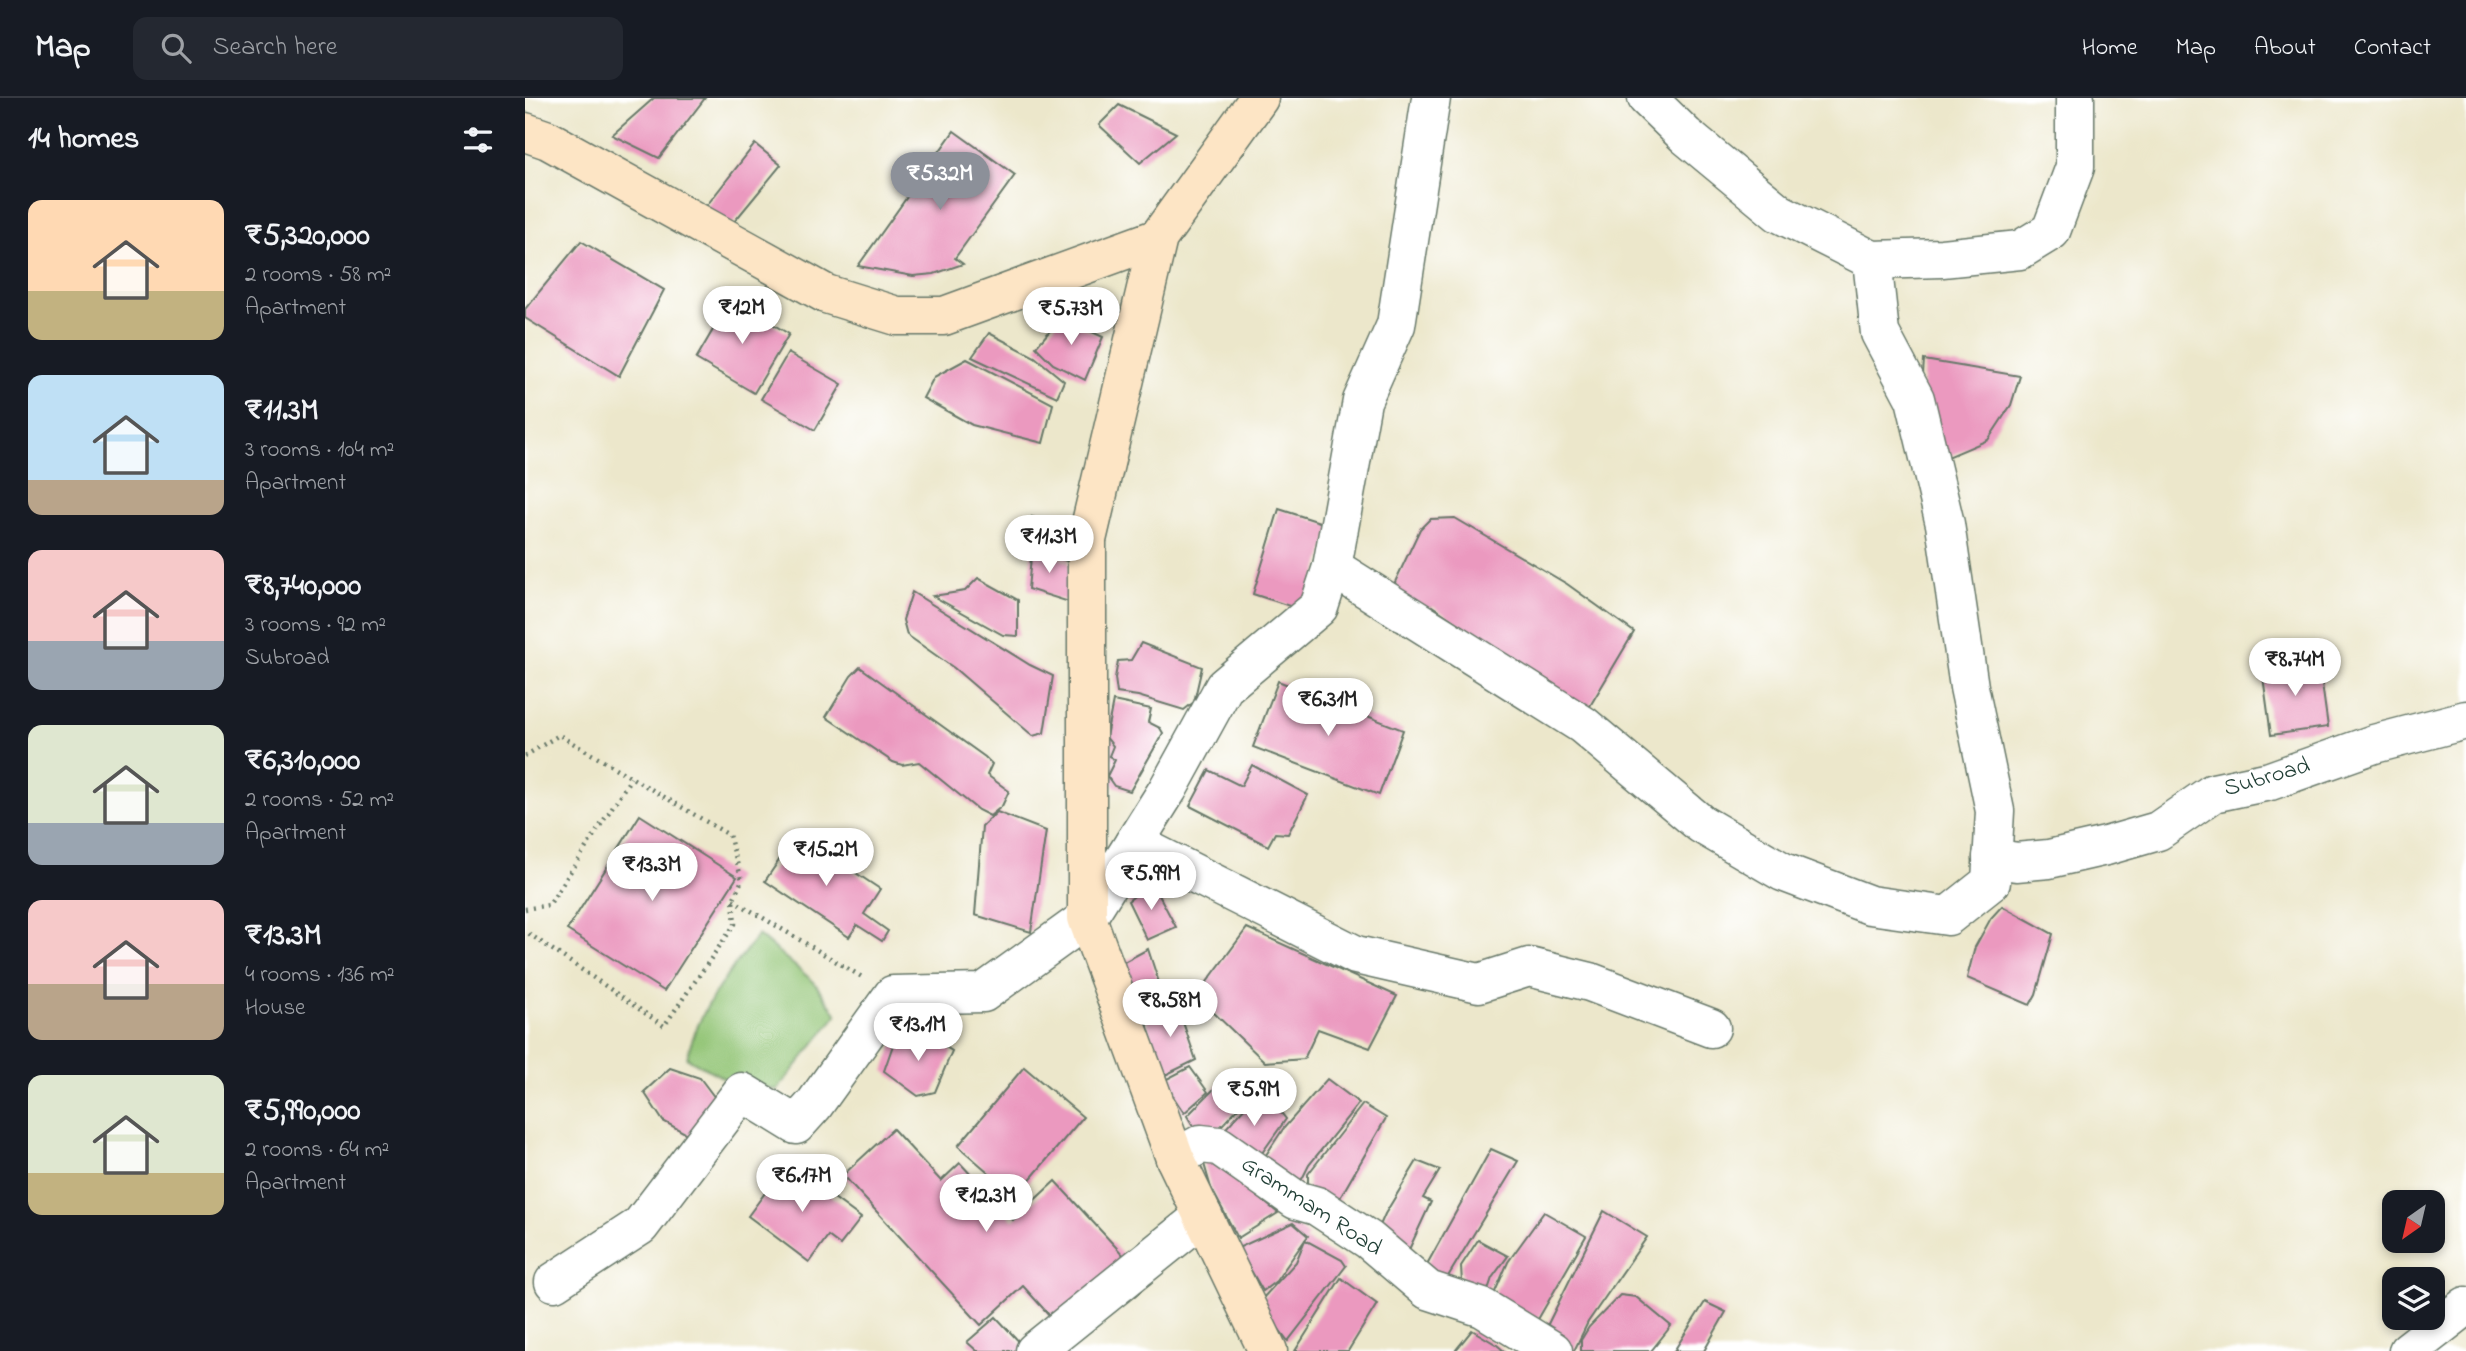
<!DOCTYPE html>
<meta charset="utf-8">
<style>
body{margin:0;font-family:"Indie Flower",sans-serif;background:#242831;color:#f1f3f6;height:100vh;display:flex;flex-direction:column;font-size:26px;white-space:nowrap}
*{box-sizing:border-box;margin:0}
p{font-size:23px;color:#9ea1a6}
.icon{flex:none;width:38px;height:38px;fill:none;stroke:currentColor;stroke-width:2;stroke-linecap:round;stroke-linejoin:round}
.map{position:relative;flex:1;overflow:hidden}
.panel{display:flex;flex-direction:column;background:#171b24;width:525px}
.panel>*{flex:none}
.needle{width:46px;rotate:214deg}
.controls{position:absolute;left:1857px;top:1092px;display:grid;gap:14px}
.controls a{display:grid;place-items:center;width:63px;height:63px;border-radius:14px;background:#171b24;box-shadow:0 4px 10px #0003;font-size:35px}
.price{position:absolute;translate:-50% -60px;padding:0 16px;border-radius:24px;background:#fff;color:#222;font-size:23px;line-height:46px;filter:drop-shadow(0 2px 4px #0008)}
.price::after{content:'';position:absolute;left:50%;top:42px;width:21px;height:16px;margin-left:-10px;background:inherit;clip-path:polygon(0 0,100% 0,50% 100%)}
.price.selected{background:#8c9099;color:#fff}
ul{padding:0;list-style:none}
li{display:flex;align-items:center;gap:21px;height:175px;padding:0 28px}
li span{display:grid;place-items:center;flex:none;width:196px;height:140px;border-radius:14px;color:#555}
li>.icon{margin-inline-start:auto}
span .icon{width:84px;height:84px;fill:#fffc;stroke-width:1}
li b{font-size:30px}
h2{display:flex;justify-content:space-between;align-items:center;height:84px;padding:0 28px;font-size:30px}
header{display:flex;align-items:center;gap:42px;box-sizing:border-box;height:98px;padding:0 35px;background:#171b24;border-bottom:2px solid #363941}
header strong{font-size:33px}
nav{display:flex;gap:38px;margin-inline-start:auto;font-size:24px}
.search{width:490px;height:63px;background:#242831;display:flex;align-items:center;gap:18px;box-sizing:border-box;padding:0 24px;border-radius:14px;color:#9ea1a6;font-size:26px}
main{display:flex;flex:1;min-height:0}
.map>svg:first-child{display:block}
.green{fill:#93c576;stroke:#598155;stroke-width:2}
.building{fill:#eb99bf}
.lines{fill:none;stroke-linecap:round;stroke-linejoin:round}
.minor-casing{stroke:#677869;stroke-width:41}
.secondary-casing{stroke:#677869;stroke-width:41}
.path{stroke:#677869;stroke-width:4.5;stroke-dasharray:2 5;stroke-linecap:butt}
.minor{stroke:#fff;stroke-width:38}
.secondary{stroke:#fde5c5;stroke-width:38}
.labels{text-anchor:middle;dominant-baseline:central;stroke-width:5;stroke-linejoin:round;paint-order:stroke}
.street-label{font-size:24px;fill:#1f3d34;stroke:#fff}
</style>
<header>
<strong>Map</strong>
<div class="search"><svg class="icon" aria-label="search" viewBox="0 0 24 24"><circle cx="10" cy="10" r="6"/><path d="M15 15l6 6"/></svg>Search here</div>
<nav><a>Home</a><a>Map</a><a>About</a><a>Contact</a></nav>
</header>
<main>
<section class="panel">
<h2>14 homes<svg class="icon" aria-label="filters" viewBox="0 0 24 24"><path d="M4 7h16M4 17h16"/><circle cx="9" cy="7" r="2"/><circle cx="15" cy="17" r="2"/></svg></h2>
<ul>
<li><span style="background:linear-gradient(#ffd9b3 65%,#c2b280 0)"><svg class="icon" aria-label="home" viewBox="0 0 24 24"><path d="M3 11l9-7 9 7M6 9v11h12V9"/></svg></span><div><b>₹5,320,000</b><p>2 rooms · 58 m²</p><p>Apartment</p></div></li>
<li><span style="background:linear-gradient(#bfe0f5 75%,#b9a48a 0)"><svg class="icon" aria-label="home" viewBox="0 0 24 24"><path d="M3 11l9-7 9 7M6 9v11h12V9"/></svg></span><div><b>₹11.3M</b><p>3 rooms · 104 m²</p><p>Apartment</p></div></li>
<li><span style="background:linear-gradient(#f6c9c9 65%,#9aa5b1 0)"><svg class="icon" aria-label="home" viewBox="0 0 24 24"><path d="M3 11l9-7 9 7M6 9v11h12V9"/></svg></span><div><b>₹8,740,000</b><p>3 rooms · 92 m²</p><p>Subroad</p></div></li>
<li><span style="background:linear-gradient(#dfe7d0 70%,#9aa5b1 0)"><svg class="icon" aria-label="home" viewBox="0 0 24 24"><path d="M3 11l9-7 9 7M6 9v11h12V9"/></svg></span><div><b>₹6,310,000</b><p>2 rooms · 52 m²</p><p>Apartment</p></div></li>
<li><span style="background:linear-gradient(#f6c9c9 60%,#b9a48a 0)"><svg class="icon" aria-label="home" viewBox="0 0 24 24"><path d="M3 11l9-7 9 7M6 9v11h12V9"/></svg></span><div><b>₹13.3M</b><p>4 rooms · 136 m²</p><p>House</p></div></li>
<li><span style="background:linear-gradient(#dfe7d0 70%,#c2b280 0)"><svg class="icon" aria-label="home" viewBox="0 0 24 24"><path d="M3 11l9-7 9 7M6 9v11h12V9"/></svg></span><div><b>₹5,990,000</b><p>2 rooms · 64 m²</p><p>Apartment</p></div></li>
</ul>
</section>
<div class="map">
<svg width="1941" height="1253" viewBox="0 0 1941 1253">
<rect width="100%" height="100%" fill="#fff"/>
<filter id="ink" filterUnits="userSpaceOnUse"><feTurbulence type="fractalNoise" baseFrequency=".0143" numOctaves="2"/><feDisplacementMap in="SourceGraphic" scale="14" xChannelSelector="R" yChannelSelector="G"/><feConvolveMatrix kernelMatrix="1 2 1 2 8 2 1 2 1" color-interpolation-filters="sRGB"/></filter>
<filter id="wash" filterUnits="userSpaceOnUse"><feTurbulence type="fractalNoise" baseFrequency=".00686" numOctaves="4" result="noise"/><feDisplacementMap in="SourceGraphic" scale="28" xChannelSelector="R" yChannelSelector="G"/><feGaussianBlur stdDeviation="1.57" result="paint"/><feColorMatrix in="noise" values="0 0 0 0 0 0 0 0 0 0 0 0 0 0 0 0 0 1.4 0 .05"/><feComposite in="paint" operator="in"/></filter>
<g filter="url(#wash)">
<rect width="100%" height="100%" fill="#ece7cb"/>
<path class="green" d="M 233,837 L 289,884 L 312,917 L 252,992 L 204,983 L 162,960 C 173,912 203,875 233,837 Z"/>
<g id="blocks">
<g class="building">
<polygon points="129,0 180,0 134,60 87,37"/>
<polygon points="594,7 651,35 615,65 574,27"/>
<polygon points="429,33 490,77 430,160 438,166 409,176 388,178 333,168"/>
<polygon points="230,46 256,67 204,130 179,111"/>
<polygon points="56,143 139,192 94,278 0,220 0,211"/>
<polygon points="206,201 264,236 229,295 171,261"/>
<polygon points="541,214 552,227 578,239 560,282 528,266 511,249"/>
<polygon points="464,235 510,259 539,283 532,299 447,259"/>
<polygon points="263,255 317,286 290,332 236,301"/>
<polygon points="442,261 528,306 518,345 447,327 398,300 409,279"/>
<polygon points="1399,262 1495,278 1486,307 1463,342 1416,362 1397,291"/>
<polygon points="754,411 807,428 780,513 728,496"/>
<polygon points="507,419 541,430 544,462 508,447"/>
<polygon points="930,420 1042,486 1109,534 1062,613 907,508 903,516 873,494 870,484 895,431 905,421"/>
<polygon points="507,449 544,464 544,504 503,491"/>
<polygon points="453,480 493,502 493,538 478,537 408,498 440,493"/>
<polygon points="387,494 505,567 528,578 519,635 508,638 429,570 382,537 378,522"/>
<polygon points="616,545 677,569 669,604 659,612 613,598 592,595 590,580 593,563 606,562"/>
<polygon points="1794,564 1803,629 1746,637 1737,571"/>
<polygon points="335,569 460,659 467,666 462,677 484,693 477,708 465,718 453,712 394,664 377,667 368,664 301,619 326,578"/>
<polygon points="753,583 878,632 854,697 728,649"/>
<polygon points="588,603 626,611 623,624 635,630 638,635 605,693 589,688 582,678 590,662 584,658 588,648 581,639"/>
<polygon points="727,667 783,697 763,736 750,735 743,748 665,708 684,672 716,688"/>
<polygon points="472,714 521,733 506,834 450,817 457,728"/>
<polygon points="115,717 212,779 139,893 42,832"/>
<polygon points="272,736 355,791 339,816 363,833 357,843 332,827 324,839 240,783"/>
<polygon points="627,784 651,829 622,842 603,803"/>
<polygon points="1477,808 1528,836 1511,896 1505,907 1442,880 1450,849 1466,820"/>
<polygon points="722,830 872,898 845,950 793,931 779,961 740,964 686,912 682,884"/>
<polygon points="623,851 637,894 614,907 597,865"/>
<polygon points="651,904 671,962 638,978 625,941 621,917"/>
<polygon points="389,930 427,953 410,994 393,998 359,973 368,947"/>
<polygon points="499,969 558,1019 491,1098 433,1048"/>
<polygon points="665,969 683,994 659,1015 638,983"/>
<polygon points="145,970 175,980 196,1008 171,1041 138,1023 119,994"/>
<polygon points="802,981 834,1005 784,1067 770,1095 733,1069 758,1031"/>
<polygon points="698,982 718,1005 683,1042 673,1036 662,1018"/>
<polygon points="729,999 744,1011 750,1007 761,1021 732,1062 693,1039"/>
<polygon points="838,1006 861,1020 808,1112 783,1096 783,1076"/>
<polygon points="368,1031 416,1083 435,1065 488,1122 530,1083 601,1160 535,1229 498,1188 456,1227 318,1077"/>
<polygon points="966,1051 993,1063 916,1190 896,1177"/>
<polygon points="675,1052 732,1098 753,1115 713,1140 686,1090"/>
<polygon points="892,1063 915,1072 898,1100 906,1104 881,1158 849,1141 860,1116"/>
<polygon points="262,1065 336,1120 315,1147 303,1138 284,1164 223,1118"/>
<polygon points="1079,1113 1122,1139 1063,1224 1049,1253 1041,1253 1017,1238"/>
<polygon points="1019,1114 1061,1138 1008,1230 966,1203 983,1164"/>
<polygon points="768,1125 783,1138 780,1142 817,1162 821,1168 763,1243 747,1222 737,1201 771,1164 780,1142 751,1183 738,1193 713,1150"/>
<polygon points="953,1142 983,1158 967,1180 961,1198 937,1185 936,1168"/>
<polygon points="816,1180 852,1206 823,1253 770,1253"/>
<polygon points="1095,1197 1111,1199 1146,1228 1126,1253 1056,1253 1056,1242 1064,1229"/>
<polygon points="1180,1204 1201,1214 1179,1253 1149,1253"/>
<polygon points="471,1219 500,1250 496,1253 452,1253 442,1244"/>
<polygon points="947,1232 972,1247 979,1253 930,1253"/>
</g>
</g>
</g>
<g filter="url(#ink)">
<use href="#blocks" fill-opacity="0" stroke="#677869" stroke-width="2"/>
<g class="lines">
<g class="minor-casing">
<g id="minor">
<polyline points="1122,0 1161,38 1254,115 1347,162 1417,160 1495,152 1526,133 1550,69 1550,0"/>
<polyline points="807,469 1058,627 1176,726 1258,774 1345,807 1423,818 1466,784 1470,713 1444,589 1420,426 1390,301 1355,235 1347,162"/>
<polyline points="609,745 831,857 954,885 1004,869 1065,884 1186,930"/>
<polyline points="1467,759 1491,764 1524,761 1581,748 1633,733 1688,695 1745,683 1849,646 1941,622"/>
<polyline points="650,1060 676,1046 694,1048 771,1102 792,1108 844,1142 903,1192 958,1210 1028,1253"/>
<polyline points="29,1184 115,1128 217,994 271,1027 289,1007 368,897 458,895 562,820 643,691 699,589 794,509 807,469 837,303 871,227 906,0"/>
<polyline points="510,1253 678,1118"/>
<polyline points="1883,1253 1941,1208"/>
</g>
</g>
<g class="secondary-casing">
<g id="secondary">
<polyline points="734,0 633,140 562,442 562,820 650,1060 743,1253"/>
<polyline points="0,34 23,42 301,196 372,218 419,218 633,140"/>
</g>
</g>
<g class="path">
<polyline points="0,658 34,637 204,737 217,782 208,802 210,826 139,928 0,833"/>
<polyline points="208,802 337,879"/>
<polyline points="0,811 24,807 106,680"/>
</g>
<use href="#minor" class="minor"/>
<use href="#secondary" class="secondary"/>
</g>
</g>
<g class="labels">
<g class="street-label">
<text transform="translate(1742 680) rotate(-16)">Subroad</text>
<text transform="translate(786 1109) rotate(33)">Grammam Road</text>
</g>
</g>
</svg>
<div class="controls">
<a><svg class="needle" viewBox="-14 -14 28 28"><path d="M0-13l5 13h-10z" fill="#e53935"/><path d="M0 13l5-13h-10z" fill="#9ea1a6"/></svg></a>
<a><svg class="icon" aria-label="layers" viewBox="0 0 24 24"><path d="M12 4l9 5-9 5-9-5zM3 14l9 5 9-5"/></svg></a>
</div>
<b class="price selected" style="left:415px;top:114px">₹5.32M</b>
<b class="price" style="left:217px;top:248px">₹12M</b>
<b class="price" style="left:546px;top:249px">₹5.73M</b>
<b class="price" style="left:524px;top:477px">₹11.3M</b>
<b class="price" style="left:1770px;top:600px">₹8.74M</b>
<b class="price" style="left:803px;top:640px">₹6.31M</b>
<b class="price" style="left:301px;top:790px">₹15.2M</b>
<b class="price" style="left:127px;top:805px">₹13.3M</b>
<b class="price" style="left:626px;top:814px">₹5.99M</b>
<b class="price" style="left:645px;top:941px">₹8.58M</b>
<b class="price" style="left:393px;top:965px">₹13.1M</b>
<b class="price" style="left:729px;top:1030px">₹5.9M</b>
<b class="price" style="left:277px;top:1116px">₹6.17M</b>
<b class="price" style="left:461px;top:1136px">₹12.3M</b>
</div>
</main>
